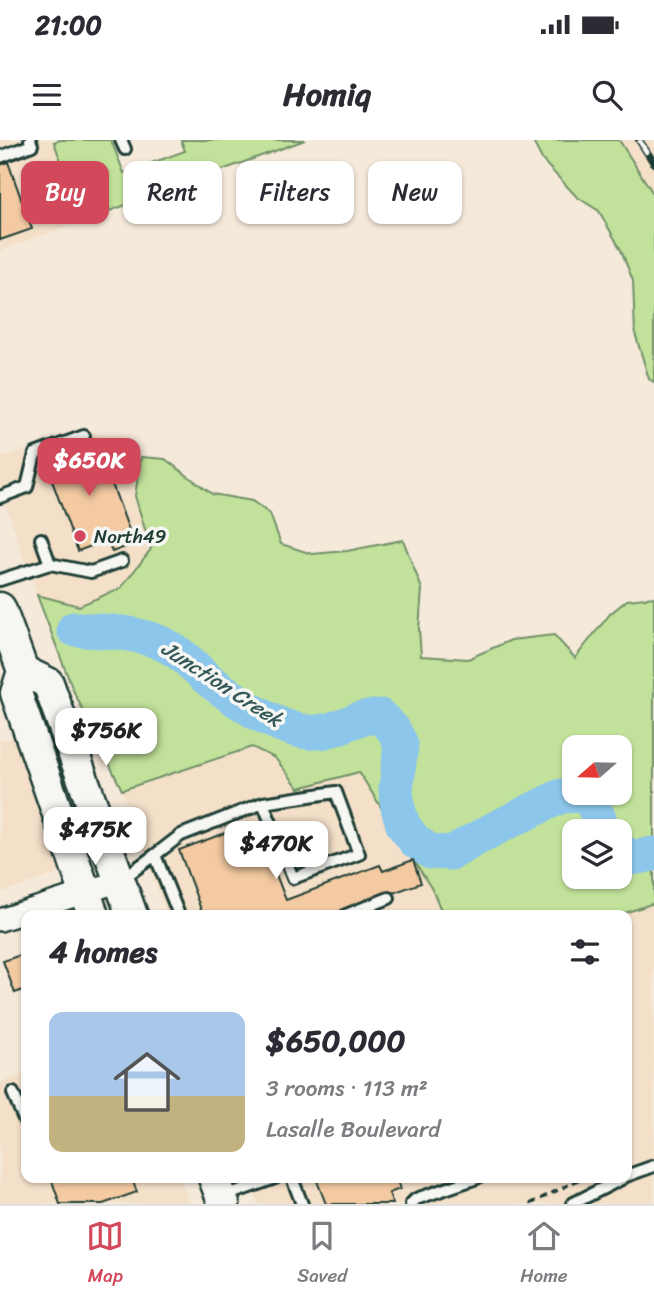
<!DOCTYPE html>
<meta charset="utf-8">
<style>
body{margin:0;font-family:Sriracha,sans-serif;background:#f7f7f7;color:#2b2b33;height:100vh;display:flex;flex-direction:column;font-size:26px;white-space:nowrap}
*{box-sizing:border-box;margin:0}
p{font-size:23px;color:#7c7c81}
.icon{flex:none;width:38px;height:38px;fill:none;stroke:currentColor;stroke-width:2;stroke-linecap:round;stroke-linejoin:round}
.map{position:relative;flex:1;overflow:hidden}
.sheet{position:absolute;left:21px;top:770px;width:611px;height:273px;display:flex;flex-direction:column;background:#fff;border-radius:14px;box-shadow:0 2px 5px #0004}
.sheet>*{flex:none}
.hud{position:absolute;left:21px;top:21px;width:612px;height:63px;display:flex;gap:14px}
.needle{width:46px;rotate:250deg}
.tools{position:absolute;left:562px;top:595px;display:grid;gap:14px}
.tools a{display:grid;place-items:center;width:70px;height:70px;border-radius:14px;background:#fff;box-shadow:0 2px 5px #0004;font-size:35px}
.price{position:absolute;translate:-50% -60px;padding:0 16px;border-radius:14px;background:#fff;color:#222;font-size:23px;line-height:46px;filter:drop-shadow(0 2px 4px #0008)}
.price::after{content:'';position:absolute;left:50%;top:42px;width:21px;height:16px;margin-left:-10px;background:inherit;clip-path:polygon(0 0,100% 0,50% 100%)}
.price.current{background:#d1495b;color:#fff}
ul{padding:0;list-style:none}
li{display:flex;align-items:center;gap:21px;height:175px;padding:0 28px}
li span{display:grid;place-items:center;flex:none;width:196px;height:140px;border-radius:14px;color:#555}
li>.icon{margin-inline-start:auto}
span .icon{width:84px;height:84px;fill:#fffc;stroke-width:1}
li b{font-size:30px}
h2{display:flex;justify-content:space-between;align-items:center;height:84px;padding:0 28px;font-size:30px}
.chip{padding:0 24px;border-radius:14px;background:#fff;box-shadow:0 2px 5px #0004;font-size:24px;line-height:63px}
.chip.current{background:#d1495b;color:#fff}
.status{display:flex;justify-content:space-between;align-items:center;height:49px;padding:0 35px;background:#fff;direction:ltr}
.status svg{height:19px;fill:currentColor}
header{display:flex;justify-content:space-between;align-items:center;height:91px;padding:0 28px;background:#fff;font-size:32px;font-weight:700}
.tabs{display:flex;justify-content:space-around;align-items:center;height:98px;border-top:2px solid #e1e1e2;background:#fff;font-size:19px;color:#7c7c81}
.tabs a{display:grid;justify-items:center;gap:4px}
.tabs .current{color:#d1495b}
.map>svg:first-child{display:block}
.built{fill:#f4e0c9}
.green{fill:#c2e29b;stroke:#709068;stroke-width:2;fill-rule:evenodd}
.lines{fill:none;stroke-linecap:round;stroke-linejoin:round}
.river{stroke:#8cc6eb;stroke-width:35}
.building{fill:#f3caa2;stroke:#1f3d34;stroke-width:2}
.lane-casing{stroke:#1f3d34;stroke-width:16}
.street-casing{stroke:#1f3d34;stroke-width:26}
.secondary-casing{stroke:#1f3d34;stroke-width:35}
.path{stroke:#1f3d34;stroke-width:3.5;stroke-dasharray:7 5;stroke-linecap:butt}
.lane{stroke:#f6f6f2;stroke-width:10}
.street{stroke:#f6f6f2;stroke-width:21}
.secondary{stroke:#f6f6f2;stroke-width:30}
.rail-casing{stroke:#1f3d34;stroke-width:8}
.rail{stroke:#f6f6f2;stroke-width:5;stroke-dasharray:16;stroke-linecap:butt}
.poi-dot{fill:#d1495b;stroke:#f6f6f2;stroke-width:2.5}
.labels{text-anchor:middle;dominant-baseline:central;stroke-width:7;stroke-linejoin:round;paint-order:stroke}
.poi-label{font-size:19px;fill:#1f3d34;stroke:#f6f6f2;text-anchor:start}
.water-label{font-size:21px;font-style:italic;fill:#355859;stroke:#f6f6f2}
</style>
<div class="status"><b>21:00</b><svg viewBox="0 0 49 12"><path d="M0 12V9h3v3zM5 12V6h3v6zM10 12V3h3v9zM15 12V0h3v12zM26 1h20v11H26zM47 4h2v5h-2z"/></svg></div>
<header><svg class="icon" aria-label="menu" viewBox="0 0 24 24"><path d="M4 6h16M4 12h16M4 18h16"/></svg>Homiq<svg class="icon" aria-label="search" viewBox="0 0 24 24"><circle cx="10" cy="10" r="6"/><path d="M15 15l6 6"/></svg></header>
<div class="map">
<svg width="654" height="1064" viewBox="0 0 654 1064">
<rect width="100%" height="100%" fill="#f5e9da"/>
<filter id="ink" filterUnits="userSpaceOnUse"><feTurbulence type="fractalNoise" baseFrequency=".0143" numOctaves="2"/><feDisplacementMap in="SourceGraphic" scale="14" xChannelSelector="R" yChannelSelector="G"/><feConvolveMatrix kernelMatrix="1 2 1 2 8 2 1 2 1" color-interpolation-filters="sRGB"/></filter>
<g filter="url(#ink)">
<g class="built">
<polygon points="0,0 60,0 54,3 82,81 0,111"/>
<polygon points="619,0 654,0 654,55"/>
<polygon points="82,288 141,317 135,356 151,409 121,448 79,466 37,455 0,348 0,319"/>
<polygon points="13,597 60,733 0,753 0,601"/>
<polygon points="252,607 275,618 299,648 359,632 433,751 443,775 167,775 122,650"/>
<polygon points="654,763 654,1064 258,1064 248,1038 626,1038 626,775 619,775"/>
<polygon points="26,933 26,1038 180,1038 190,1064 0,1064 0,943"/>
</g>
<g class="green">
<polygon points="60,0 111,0 124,33 185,11 181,0 305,0 82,81 54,2"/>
<polygon points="532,0 619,0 654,55 654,242 649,239 635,193 633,141 621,110 599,71 577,57 543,21"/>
<path d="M 141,317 L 165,319 L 212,354 L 252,361 L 270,374 L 281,404 L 312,414 L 347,411 L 403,400 L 422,449 L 419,489 L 421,516 L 468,519 L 511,500 L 554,495 L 575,518 L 610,474 L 627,460 L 654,457 L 654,763 L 619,775 L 443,775 L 433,751 L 359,632 L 299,648 L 275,618 L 252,607 L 122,650 L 73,550 L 37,455 L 79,466 L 121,448 L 151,409 L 135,356 ZM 620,607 L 620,653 L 574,653 L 574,607 ZM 620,691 L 620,737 L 574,737 L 574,691 Z"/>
</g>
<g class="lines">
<g class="river">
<path d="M 74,489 C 108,492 148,491 177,512 C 189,520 198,531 209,540 C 237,561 273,588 308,592 C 327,594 342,585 359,579 C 365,577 373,577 380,576 L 393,589 L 401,604 L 396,650 L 398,668 L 403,685 L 415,701 L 431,712 L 451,713 L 494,689 L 561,656 L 589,655 L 604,691"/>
<polyline points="620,710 632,718 654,714"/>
</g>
</g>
<g class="building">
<polygon points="8,22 32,89 0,100 0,25"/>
<polygon points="97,303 134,404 112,412 107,400 78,411 44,319 77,306 78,310"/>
<polygon points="249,684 259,712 266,709 286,760 380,725 383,731 413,720 421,743 331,775 203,775 179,710"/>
<polygon points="26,813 26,849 15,853 3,821"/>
<polygon points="51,1038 142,1038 143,1039 133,1042 137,1052 103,1064 60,1064"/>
<polygon points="327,1038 396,1038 400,1049 389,1053 393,1064 326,1064 317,1041"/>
</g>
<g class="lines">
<g class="lane-casing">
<g id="lane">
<polyline points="121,0 125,9"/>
<polyline points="0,17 32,5 30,0"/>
<polyline points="0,357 27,347 35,314 84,296"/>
<polyline points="41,399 50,424"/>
<polyline points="0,440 50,424 91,432 122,421"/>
<polyline points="155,715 181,695 263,663 293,738 359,714 336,652 263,663"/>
<polyline points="122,739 155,715 179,775"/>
<polyline points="346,775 389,758"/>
<polyline points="13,953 26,984"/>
<polyline points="626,1036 654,1026"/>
<polyline points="292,1038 302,1064"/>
<polyline points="222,1057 275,1038"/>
<polyline points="411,1064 416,1059 477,1038"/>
<polyline points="572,1064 623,1038"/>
</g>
</g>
<g class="street-casing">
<polyline id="street" points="0,780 120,741"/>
</g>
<g class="secondary-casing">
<g id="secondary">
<polyline points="0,468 23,531 16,553 93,775"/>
<polyline points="23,531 48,543 132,775"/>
<polyline points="214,1038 224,1064"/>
</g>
</g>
<g class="path">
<polyline points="626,1016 627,1015"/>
<polyline points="530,1064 582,1038"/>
</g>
<use href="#lane" class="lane"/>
<use href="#street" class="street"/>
<use href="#secondary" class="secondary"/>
<g class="rail-casing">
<polyline id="rail" points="639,0 654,23"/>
</g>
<use href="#rail" class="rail"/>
</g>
</g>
<circle class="poi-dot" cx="80" cy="396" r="7"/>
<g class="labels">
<g class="poi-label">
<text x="94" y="396">North49</text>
</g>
<g class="water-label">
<text transform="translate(222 544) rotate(33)">Junction Creek</text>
</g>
</g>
</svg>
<div class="tools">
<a><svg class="needle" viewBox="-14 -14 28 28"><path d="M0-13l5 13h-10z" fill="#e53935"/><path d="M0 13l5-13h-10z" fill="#7c7c81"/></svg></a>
<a><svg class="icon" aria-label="layers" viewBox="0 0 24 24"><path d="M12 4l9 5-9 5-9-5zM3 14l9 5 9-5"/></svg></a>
</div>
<b class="price current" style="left:89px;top:358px">$650K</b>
<b class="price" style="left:106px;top:628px">$756K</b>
<b class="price" style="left:95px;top:727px">$475K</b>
<b class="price" style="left:276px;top:741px">$470K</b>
<div class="hud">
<a class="chip current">Buy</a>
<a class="chip">Rent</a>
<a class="chip">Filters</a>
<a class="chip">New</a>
</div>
<section class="sheet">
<h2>4 homes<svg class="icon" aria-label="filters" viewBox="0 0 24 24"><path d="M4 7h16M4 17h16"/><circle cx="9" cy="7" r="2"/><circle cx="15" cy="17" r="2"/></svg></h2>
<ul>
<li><span style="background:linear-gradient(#a9c7e8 60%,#c2b280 0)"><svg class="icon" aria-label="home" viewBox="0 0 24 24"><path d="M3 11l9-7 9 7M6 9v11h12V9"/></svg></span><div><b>$650,000</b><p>3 rooms · 113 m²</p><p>Lasalle Boulevard</p></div></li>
</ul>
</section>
</div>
<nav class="tabs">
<a class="current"><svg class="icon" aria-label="map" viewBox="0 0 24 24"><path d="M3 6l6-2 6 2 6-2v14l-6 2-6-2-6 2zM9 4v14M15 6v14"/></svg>Map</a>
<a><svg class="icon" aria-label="saved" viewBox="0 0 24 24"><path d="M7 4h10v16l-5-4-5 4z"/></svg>Saved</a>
<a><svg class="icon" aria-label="home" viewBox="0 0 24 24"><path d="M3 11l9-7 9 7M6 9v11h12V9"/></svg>Home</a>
</nav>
